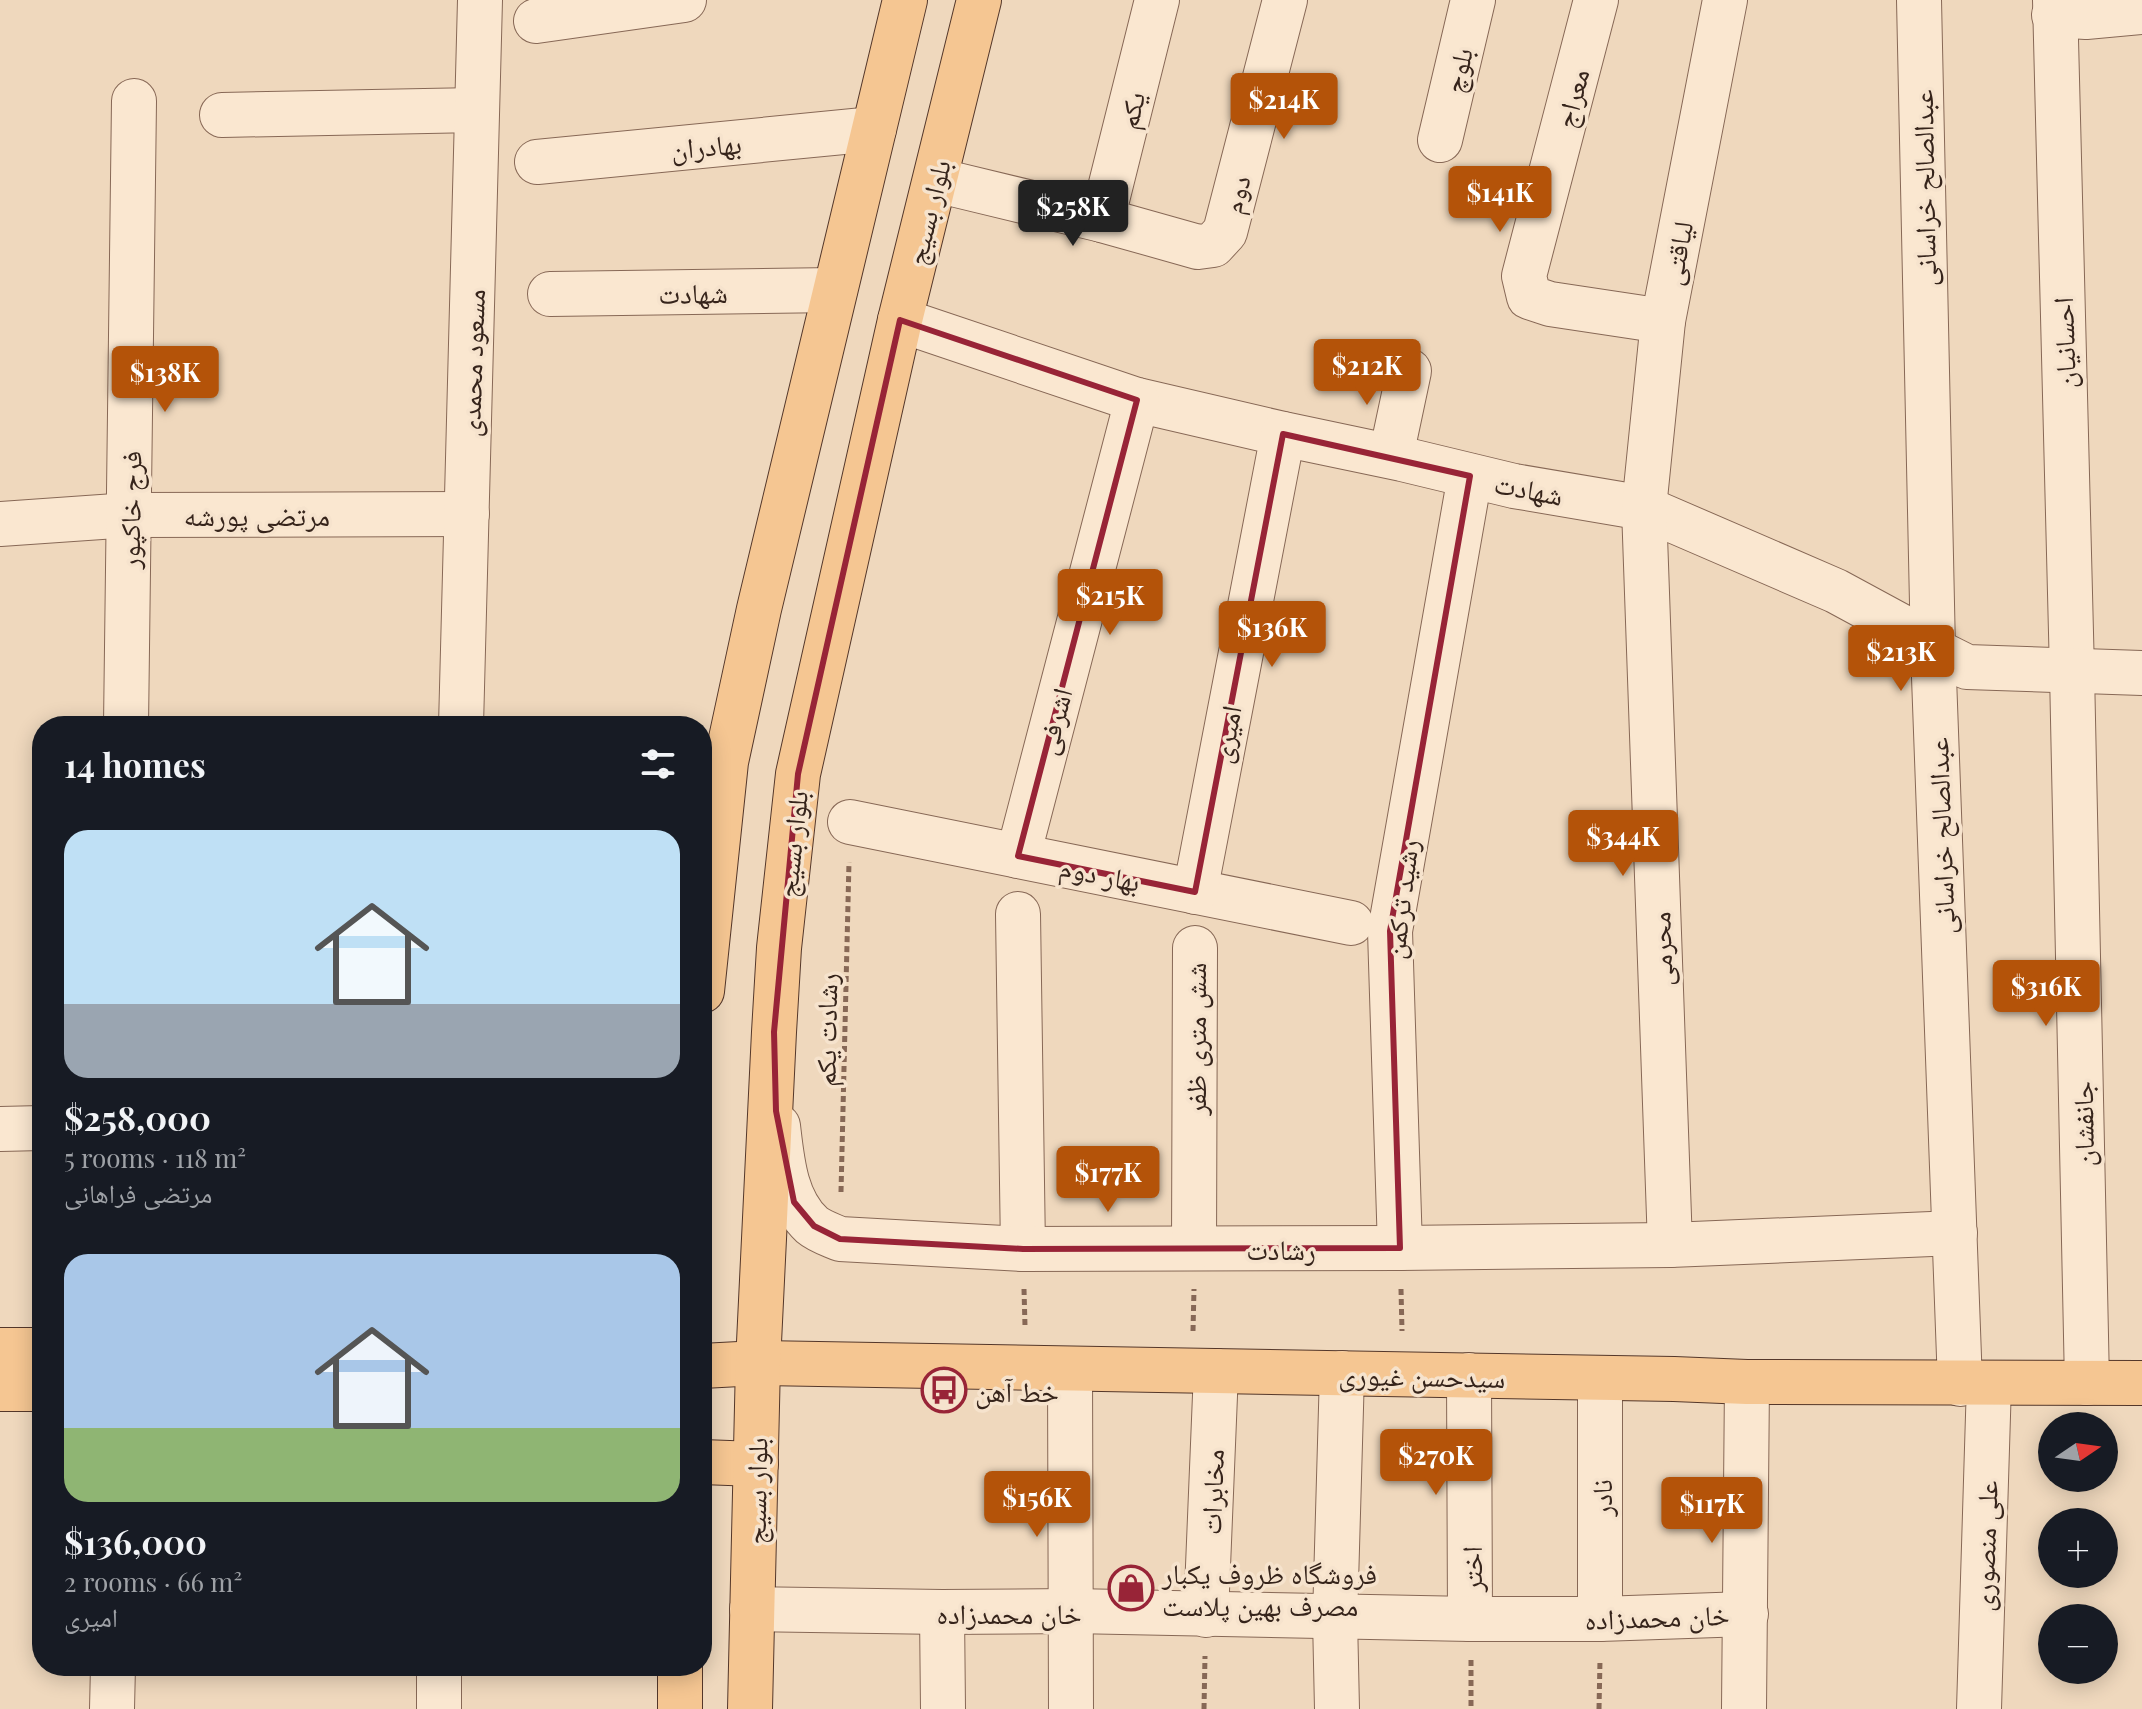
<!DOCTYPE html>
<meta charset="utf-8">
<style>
body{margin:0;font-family:"Playfair Display","Noto Naskh Arabic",serif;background:#20242c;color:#f1f3f6;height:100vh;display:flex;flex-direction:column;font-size:30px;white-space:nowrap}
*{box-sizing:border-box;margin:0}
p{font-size:26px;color:#9ea1a6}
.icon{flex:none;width:44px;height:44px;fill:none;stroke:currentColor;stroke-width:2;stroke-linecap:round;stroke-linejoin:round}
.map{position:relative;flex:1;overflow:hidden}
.panel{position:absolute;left:32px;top:716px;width:680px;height:960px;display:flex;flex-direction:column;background:#171b24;border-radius:32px;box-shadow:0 4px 20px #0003}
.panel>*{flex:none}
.needle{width:52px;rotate:77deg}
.controls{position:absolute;left:2038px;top:1412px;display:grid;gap:16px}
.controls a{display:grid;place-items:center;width:80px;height:80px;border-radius:50%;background:#171b24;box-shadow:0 4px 20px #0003;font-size:40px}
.price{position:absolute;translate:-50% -68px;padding:0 18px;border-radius:8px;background:#b45309;color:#fff;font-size:26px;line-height:52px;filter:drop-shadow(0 2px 4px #0008)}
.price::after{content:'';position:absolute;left:50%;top:48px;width:24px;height:18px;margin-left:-12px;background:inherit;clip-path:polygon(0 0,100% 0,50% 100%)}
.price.on{background:#222;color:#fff}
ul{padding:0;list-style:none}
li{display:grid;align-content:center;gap:16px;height:424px;padding:0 32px}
li span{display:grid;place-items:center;height:248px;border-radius:24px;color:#555}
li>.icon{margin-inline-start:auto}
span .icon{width:144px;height:144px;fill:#fffc;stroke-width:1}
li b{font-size:34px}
h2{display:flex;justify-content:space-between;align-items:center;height:96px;padding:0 32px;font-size:34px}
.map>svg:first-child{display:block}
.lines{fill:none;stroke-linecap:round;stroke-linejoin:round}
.minor-casing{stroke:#876856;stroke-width:46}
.major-casing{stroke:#54372a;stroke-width:46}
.path{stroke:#876856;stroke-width:5;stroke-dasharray:6 4;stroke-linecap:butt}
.minor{stroke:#fae7d0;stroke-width:44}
.major{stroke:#f5c692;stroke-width:44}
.marked{fill:none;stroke:#982437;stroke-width:6;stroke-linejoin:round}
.labels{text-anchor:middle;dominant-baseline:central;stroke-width:7;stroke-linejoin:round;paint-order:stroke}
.street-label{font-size:28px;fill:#36241b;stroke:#f6e3cd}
.poi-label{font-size:28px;fill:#36241b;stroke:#f6e3cd;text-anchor:start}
</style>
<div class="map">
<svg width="2142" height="1709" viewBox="0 0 2142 1709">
<rect width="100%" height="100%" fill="#efd8bd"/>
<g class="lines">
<g class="minor-casing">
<g id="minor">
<polyline points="1596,0 1524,276 1529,297 1550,304 1663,321"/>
<polyline points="1919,0 1933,650 1960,1384"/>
<polyline points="2055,0 2072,672 2087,1383"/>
<polyline points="2054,15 2086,17 2142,12"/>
<polyline points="536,21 684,0"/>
<polyline points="222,115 477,110"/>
<polyline points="1440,140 1473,0"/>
<polyline points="537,162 874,129"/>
<polyline points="936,180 1102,220 1198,247 1213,245 1225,232 1285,0"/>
<polyline points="1102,220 1157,0"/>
<polyline points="550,294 835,290"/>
<polyline points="900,320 1137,400 1283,434 1402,459 1514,486 1644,508 1836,591 1908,630 1933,650 1967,667 2142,673"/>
<polyline points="1391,456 1409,371"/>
<polyline points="0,524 130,515 467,514"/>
<polyline points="126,726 134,101"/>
<polyline points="461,726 480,0"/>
<polyline points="850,822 1351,923"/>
<polyline points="1018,856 1137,400"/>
<polyline points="1195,892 1283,434"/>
<polyline points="1018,914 1023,1249"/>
<path d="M 778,1126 C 782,1160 785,1200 812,1225 C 819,1231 831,1235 840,1239 L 1023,1249 L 1400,1248 L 1670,1245 L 1955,1233"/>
<polyline points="0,1129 42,1128"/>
<polyline points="1670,1245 1644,508 1663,321 1725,0"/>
<polyline points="1194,1248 1195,948"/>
<polyline points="1400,1248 1390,931 1470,476"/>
<polyline points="1070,1369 1071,1709"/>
<polyline points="1469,1375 1470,1619"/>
<polyline points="1600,1378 1600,1619"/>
<polyline points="752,1609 942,1612 1072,1611 1470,1619 1600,1619 1746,1614"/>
<polyline points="942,1612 943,1709"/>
<polyline points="1206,1615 1216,1371"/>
<polyline points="112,1709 113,1666"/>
<polyline points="439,1709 439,1666"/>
<polyline points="1337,1709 1335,1618 1342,1373"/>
<polyline points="1744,1709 1747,1382"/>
<polyline points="1979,1709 1989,1383"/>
</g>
</g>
<g class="major-casing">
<g id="major">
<polyline points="702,991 726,762 759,609 905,0"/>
<polyline points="0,1350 42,1350"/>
<polyline points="702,1366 758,1363 1674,1379 1747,1382 2142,1383"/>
<polyline points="0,1389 42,1389"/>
<polyline points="702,1462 756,1464"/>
<polyline points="680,1709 680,1666"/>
<polyline points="750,1709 758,1363 774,1032 779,948 798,774 900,320 979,0"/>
</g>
</g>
<g class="path">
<polyline points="841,1192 849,862"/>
<polyline points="1024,1289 1025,1326"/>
<polyline points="1401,1289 1402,1331"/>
<polyline points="1193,1331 1194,1289"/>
<polyline points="1471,1660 1471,1709"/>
<polyline points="1204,1709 1205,1656"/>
<polyline points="1599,1709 1600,1660"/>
</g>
<use href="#minor" class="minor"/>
<use href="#major" class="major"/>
</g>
<path class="marked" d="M 900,320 L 1137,400 L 1018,856 L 1195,892 L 1283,434 L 1470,476 L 1390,931 L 1400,1248 L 1023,1249 L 840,1239 L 814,1226 L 794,1202 L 776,1111 L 774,1032 L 798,774 Z"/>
<defs>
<g id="bus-ring" transform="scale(2.3)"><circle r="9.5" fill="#f6e3cd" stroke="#982437" stroke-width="1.5"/><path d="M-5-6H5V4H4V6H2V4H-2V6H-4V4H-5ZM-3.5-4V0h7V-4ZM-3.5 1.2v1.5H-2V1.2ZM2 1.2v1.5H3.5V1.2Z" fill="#982437"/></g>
<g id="shop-ring" transform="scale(2.3)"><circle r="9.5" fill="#f6e3cd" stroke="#982437" stroke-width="1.5"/><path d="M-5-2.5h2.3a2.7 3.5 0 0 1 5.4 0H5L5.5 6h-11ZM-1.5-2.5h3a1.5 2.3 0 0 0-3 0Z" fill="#982437"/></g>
</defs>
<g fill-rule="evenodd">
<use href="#bus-ring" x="944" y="1390"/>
<use href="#shop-ring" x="1131" y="1588"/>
</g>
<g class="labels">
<g class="street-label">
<text transform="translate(1457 70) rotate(-77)">بلوچ</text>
<text transform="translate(1571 98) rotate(-75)">معراج</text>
<text transform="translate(1130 110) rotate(-76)">یکم</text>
<text transform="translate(706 145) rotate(-5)">بهادران</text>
<text transform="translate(1923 188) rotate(-91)">عبدالصالح خراسانی</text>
<text transform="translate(1235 194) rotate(-75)">دوم</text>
<text transform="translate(927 212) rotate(-76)">بلوار بسیج</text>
<text transform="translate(1676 253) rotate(-79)">لیاقتی</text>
<text transform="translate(693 292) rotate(-1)">شهادت</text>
<text transform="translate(2063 343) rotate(-92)">احسانیان</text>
<text transform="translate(471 363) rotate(-88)">مسعود محمدی</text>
<text transform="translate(1529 488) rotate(11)">شهادت</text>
<text transform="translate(129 510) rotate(-89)">فرج خاکپور</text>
<text x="257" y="514">مرتضی پورشه</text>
<text transform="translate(1053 721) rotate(-75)">اشرفی</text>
<text transform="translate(1225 734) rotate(-79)">امیری</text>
<text transform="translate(1940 836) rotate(-92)">عبدالصالح خراسانی</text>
<text transform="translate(791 844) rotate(-84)">بلوار بسیج</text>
<text transform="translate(1100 873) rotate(11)">بهار دوم</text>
<text transform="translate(1400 899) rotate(-83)">رشید ترکمن</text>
<text transform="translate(1660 949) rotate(-92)">محرمی</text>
<text transform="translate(825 1030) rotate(-89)">رشادت یکم</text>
<text transform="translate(1194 1039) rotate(-90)">شش متری ظفر</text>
<text transform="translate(2082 1124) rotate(-91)">جانفشان</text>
<text x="1281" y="1248">رشادت</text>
<text transform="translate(1422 1375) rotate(1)">سیدحسن غیوری</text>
<text transform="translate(755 1491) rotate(-89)">بلوار بسیج</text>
<text transform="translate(1211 1492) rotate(-88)">مخابرات</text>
<text transform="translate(1600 1498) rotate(-90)">نادر</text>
<text transform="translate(1984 1546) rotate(-88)">علی منصوری</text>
<text transform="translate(1470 1569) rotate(-90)">اختر</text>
<text x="1009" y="1612">خان محمدزاده</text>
<text transform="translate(1657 1616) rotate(-2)">خان محمدزاده</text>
</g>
<g class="poi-label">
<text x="975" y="1390">خط آهن</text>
<text x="1162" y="1572">فروشگاه ظروف یکبار<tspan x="1162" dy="32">مصرف بهین پلاست</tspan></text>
</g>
</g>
</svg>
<div class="controls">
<a><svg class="needle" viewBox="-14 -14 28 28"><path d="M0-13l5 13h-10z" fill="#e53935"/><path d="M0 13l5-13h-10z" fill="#9ea1a6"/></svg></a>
<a>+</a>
<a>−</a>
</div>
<b class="price" style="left:1284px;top:141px">$214K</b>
<b class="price" style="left:1500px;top:234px">$141K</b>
<b class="price on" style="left:1073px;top:248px">$258K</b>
<b class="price" style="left:1367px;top:407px">$212K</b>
<b class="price" style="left:165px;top:414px">$138K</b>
<b class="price" style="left:1110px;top:637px">$215K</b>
<b class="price" style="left:1272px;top:669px">$136K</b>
<b class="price" style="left:1901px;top:693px">$213K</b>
<b class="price" style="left:1623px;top:878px">$344K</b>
<b class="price" style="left:2046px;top:1028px">$316K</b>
<b class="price" style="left:1108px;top:1214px">$177K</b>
<b class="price" style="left:1436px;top:1497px">$270K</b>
<b class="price" style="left:1037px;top:1539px">$156K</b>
<b class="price" style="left:1712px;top:1545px">$117K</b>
<section class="panel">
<h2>14 homes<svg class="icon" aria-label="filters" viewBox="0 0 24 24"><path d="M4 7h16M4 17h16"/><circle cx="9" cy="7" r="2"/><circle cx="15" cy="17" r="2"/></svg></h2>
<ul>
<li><span style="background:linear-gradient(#bfe0f5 70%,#9aa5b1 0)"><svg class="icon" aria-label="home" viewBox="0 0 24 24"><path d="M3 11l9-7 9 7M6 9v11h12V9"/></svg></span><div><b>$258,000</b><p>5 rooms · 118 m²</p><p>مرتضی فراهانی</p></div></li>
<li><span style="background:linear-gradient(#a9c7e8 70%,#8fb573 0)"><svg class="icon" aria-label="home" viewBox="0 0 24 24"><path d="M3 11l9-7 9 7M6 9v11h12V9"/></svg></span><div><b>$136,000</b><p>2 rooms · 66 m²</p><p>امیری</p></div></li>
</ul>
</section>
</div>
